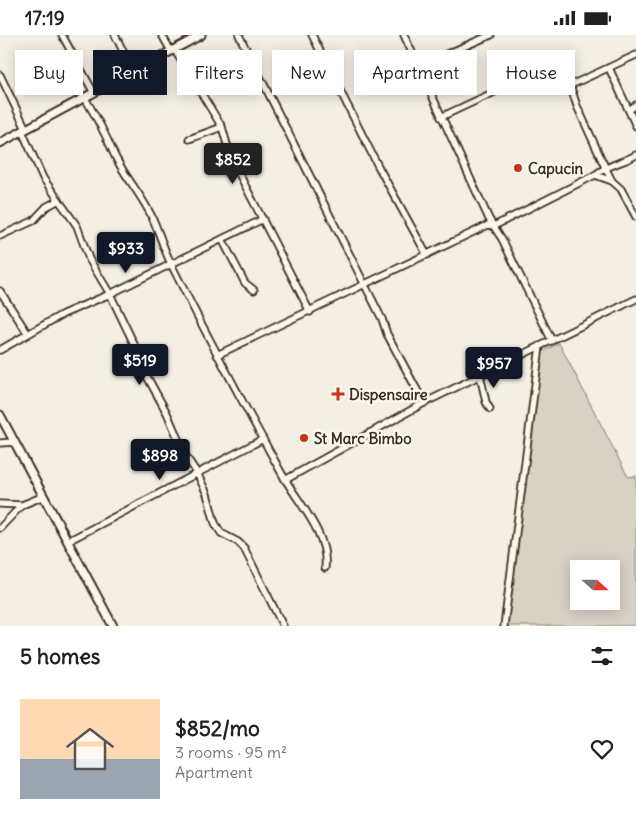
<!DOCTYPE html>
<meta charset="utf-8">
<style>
body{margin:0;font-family:Delius,sans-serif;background:#f6f6f6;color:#202124;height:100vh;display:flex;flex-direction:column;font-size:19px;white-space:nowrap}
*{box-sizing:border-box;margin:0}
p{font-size:16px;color:#757577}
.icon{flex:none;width:28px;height:28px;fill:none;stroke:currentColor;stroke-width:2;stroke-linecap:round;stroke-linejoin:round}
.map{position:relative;height:591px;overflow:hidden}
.panel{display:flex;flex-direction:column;background:#fff;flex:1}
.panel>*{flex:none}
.guide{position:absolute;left:15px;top:15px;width:606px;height:45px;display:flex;gap:10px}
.needle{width:32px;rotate:111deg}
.buttons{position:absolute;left:570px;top:525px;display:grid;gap:10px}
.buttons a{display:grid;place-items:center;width:50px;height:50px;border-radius:0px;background:#fff;box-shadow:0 2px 12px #0003;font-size:25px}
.price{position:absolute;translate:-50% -42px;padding:0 11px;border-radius:5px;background:#111827;color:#fff;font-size:16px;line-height:32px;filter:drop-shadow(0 1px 2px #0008)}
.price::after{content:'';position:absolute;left:50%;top:30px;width:15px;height:11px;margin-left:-8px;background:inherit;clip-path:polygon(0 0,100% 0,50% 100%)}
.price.selected{background:#222;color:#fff}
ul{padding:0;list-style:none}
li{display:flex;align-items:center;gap:15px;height:125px;padding:0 20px}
li span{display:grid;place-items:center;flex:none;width:140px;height:100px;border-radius:0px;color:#555}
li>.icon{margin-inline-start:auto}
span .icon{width:60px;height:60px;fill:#fffc;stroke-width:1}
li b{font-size:21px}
h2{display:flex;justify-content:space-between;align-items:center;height:60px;padding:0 20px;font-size:21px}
.tag{padding:0 18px;border-radius:0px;background:#fff;box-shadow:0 2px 12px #0003;font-size:18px;line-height:45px}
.tag.selected{background:#111827;color:#fff}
.status{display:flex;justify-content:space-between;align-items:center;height:35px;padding:0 25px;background:#fff;direction:ltr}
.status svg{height:14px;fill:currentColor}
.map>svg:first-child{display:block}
.green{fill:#d8d1c6;stroke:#8a7e72;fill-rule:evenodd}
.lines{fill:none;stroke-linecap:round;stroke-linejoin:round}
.minor-casing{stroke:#3b2a1e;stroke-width:9}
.major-casing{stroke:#3b2a1e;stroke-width:11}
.minor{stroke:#fbf7ec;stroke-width:5.5}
.major{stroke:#fbf7ec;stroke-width:7}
.poi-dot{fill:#c8321e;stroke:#fbf7ec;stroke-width:2}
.labels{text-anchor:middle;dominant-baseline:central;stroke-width:5;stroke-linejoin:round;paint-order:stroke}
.poi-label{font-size:15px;font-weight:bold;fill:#3b2a1e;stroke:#fbf7ec;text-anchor:start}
</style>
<div class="status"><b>17:19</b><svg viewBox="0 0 49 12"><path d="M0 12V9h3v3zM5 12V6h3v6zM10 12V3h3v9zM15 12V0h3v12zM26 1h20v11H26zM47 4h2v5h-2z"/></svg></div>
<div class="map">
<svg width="636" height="591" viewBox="0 0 636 591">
<rect width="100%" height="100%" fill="#f3efe4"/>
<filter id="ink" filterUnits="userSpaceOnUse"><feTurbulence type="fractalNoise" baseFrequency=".02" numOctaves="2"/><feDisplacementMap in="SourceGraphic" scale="10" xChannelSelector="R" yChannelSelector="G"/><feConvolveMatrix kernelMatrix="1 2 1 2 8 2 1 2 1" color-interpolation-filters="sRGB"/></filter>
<g filter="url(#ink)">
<path class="green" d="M 559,308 L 628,442 L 636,441 L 636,591 L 507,591 L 542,317 ZM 579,534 L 611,534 L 611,566 L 579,566 Z"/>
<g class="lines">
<g class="minor-casing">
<g id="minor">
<polyline points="62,0 94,58"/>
<polyline points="115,0 133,36"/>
<polyline points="162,0 171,16"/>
<polyline points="239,0 382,284 387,299 424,368"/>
<polyline points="312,0 379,133 427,220"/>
<polyline points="404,0 489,184 502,204 552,306"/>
<polyline points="174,14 222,92 231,123 310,277"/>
<polyline points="417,29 435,24 491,0"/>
<polyline points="609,33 636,91"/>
<polyline points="0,40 26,94"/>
<polyline points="571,50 636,20"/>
<path d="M 85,63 C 95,80 105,98 113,117 C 122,138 141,159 152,182 C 159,197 164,215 172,231 C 207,301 244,370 282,439 C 298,468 329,499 325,533"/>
<polyline points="629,75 636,70"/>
<polyline points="441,82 548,32 556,33 567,41 577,71 605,132 612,146 621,154 636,182"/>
<polyline points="22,96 43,143 77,191 89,224 110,259 134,309 139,327 167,378 185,420 197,438 207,459 215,488 221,498 238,507 244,513 283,591"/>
<polyline points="189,104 222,92"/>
<polyline points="595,140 612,146"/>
<polyline points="0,201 33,186 46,172 59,165"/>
<polyline points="223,206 245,248 254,255"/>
<polyline points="0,256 28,299"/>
<polyline points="0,315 63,279 110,259 263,184"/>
<path d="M 217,320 L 488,190 L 494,191 L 595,140 C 607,130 622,128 636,120"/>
<polyline points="480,340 486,367 490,374"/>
<polyline points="0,408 15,407"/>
<polyline points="285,445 424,368 636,264"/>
<polyline points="0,469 22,470"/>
<polyline points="0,493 22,470 44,461"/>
<polyline points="68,506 263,404"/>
<polyline points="504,591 540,311"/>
</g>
</g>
<g class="major-casing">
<g id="major">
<polyline points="0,108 201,0"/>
<polyline points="0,380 113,591"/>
</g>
</g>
<use href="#minor" class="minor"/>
<use href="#major" class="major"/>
</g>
</g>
<g class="poi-dot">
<circle cx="518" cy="133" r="5"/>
<path d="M335.5 351.5h5v5h5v5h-5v5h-5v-5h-5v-5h5z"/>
<circle cx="304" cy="403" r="5"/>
</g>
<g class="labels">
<g class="poi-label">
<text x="528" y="133">Capucin</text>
<text x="349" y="359">Dispensaire</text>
<text x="314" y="403">St Marc Bimbo</text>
</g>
</g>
</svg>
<div class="buttons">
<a><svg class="needle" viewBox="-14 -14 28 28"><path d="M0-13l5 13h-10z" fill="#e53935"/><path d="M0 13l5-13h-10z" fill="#757577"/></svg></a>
</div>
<b class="price selected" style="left:233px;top:150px">$852</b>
<b class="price" style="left:126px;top:239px">$933</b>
<b class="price" style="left:140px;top:351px">$519</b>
<b class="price" style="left:494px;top:354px">$957</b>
<b class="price" style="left:160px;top:446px">$898</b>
<div class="guide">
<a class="tag">Buy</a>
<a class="tag selected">Rent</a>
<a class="tag">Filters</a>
<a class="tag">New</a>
<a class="tag">Apartment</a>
<a class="tag">House</a>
</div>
</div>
<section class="panel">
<h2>5 homes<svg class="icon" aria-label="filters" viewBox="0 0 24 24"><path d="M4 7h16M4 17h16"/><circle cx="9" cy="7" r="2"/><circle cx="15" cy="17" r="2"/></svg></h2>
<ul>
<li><span style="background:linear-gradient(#ffd9b3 60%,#9aa5b1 0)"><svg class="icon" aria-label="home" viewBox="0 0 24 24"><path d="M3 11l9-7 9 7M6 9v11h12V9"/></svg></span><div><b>$852/mo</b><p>3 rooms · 95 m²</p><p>Apartment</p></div><svg class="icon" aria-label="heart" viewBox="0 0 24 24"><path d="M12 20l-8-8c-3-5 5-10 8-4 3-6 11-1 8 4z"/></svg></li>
</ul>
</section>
